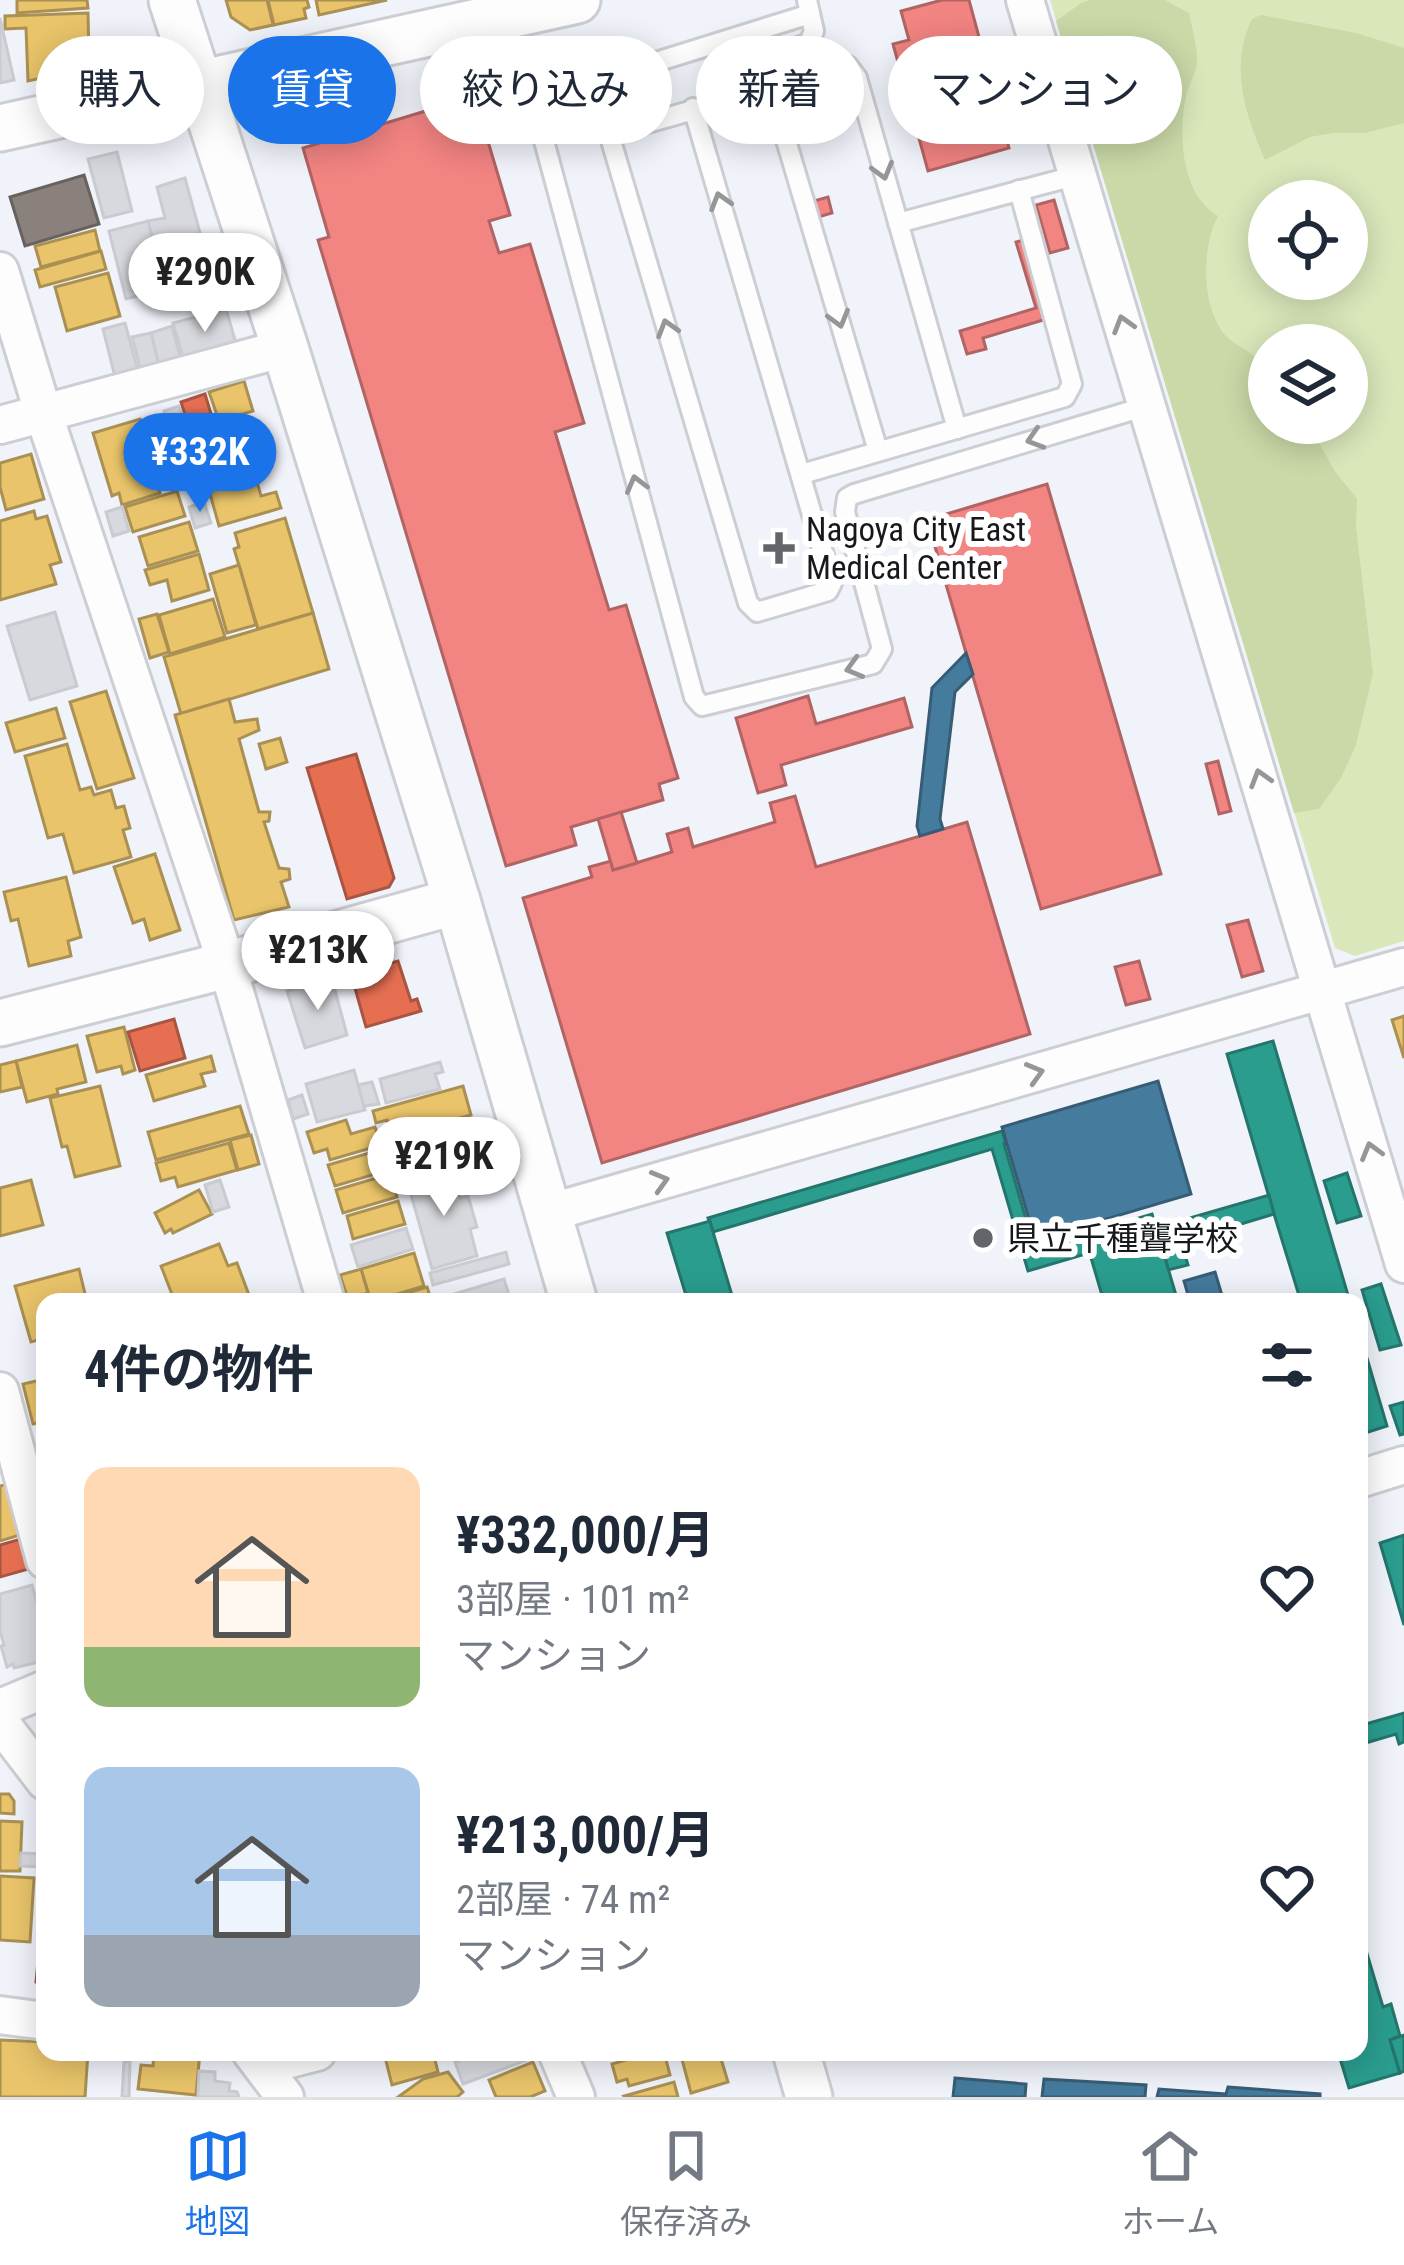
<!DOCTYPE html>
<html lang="ja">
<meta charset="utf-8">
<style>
body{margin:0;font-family:"Roboto Condensed","Noto Sans JP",sans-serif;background:#f2f2f3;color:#1f2937;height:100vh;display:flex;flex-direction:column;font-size:45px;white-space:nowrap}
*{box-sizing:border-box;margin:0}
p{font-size:39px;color:#747a83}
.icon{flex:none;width:66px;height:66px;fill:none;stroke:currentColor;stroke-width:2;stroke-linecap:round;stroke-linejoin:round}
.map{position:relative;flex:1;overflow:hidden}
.drawer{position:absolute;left:36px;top:1293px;width:1332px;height:768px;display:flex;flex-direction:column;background:#fff;border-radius:24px;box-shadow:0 6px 30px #0003}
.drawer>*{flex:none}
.guide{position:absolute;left:36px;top:36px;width:1332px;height:108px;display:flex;gap:24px}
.buttons{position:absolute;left:1248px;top:180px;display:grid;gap:24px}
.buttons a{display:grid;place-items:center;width:120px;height:120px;border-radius:50%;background:#fff;box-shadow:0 6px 30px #0003;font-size:60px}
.price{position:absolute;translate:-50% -102px;padding:0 27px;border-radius:42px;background:#fff;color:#222;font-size:39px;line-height:78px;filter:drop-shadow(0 3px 6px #0008)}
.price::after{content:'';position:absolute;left:50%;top:72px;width:36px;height:27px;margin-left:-18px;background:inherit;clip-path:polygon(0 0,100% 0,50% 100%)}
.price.selected{background:#1a73e8;color:#fff}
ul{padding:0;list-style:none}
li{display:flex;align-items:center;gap:36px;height:300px;padding:0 48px}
li span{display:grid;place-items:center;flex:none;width:336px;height:240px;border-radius:24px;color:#555}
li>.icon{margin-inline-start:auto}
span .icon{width:144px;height:144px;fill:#fffc;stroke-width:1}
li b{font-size:51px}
h2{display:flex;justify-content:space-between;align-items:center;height:144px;padding:0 48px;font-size:51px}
.pill{padding:0 42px;border-radius:54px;background:#fff;box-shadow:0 6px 30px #0003;font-size:42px;line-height:108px}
.pill.selected{background:#1a73e8;color:#fff}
.tabs{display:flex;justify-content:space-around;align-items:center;height:168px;border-top:3px solid #e0e1e3;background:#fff;font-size:33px;color:#747a83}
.tabs a{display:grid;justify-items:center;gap:6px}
.tabs .selected{color:#1a73e8}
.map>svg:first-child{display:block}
.green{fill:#dae7ba;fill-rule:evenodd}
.forest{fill:#cbd9a8}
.homes{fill:#e9c46a;stroke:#aa9053;stroke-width:3}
.shops{fill:#e76f51;stroke:#a85541;stroke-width:3}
.schools{fill:#2a9d8f;stroke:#24756c;stroke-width:3}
.health{fill:#f28482;stroke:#b06463;stroke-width:3}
.public{fill:#457b9d;stroke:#375d76;stroke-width:3}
.industry{fill:#8a817c;stroke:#67625f;stroke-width:3}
.building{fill:#d8d9de;stroke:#cacbd0;stroke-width:3}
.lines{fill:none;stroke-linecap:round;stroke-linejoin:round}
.service-casing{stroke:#ccced3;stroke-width:24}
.minor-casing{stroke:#ccced3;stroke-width:42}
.tertiary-casing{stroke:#ccced3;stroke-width:51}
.service{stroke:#fdfdfe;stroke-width:18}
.minor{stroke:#fdfdfe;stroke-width:36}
.tertiary{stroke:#fdfdfe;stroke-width:45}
.oneway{stroke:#959698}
.poi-dot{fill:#62656a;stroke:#fff;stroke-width:4.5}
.labels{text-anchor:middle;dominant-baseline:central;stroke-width:12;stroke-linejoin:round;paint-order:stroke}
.poi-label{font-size:33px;fill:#16181c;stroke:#fff;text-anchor:start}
</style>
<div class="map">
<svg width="1404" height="2097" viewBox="0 0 1404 2097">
<rect width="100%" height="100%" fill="#f0f3fa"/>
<path class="green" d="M 1050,0 L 1404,0 L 1404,941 L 1355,956 L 1335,948 ZM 1269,201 L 1347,201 L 1347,279 L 1269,279 ZM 1269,345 L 1347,345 L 1347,423 L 1269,423 Z"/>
<g class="forest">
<path d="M 1090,0 L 1165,0 L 1189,13 C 1192,28 1197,45 1197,60 C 1197,72 1189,84 1186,96 C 1178,134 1181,195 1218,216 C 1201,248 1201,308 1226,336 C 1238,348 1264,357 1269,374 C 1273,388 1269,409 1269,423 L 1308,423 L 1334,470 L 1357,499 L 1356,527 L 1373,673 L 1356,745 L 1341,778 L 1319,809 L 1294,813 L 1056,21 L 1081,3 Z"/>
<path d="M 1261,15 L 1356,33 L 1404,48 L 1404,123 L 1365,133 L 1333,133 L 1310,137 L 1265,160 C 1245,114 1229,67 1252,19 Z"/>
</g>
<g class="homes">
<polygon points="17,0 87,0 88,8 17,13"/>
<polygon points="226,0 267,0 273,25 250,30 231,17"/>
<polygon points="268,0 307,0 309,7 304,9 306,18 274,25"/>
<polygon points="316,0 387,0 319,15"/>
<polygon points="88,13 89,59 86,66 82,69 28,81 26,28 5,29 5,16"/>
<polygon points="95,230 100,251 41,267 35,246"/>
<polygon points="101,251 106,269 40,287 35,270"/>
<polygon points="108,273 120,316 67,331 55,287"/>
<polygon points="244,381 253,411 219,421 209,392"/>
<polygon points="140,419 151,458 158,456 166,481 157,484 160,493 122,505 119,493 112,496 93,433"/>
<polygon points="240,423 261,496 276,492 281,508 219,526 194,436"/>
<polygon points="31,454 44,499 6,510 0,487 0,463"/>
<polygon points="177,491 185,516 133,532 125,507"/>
<polygon points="34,511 36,519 47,516 61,562 50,565 56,584 0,600 0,521"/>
<polygon points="285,518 313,613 258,629 234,549 239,547 235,533"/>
<polygon points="189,522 198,551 148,566 139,537"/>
<polygon points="199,554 209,590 172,601 167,580 150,585 145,570"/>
<polygon points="239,565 256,625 227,633 210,574"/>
<polygon points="213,599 225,637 170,654 159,615"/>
<polygon points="313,613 329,669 181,714 164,657"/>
<polygon points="157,614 169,652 150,658 139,619"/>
<polygon points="106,691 134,778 97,789 70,702"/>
<polygon points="229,699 235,722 257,719 259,730 239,739 259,812 270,812 269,821 264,822 279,868 289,869 290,879 281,882 289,907 234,920 175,715"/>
<polygon points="56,708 65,738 15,752 6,723"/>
<polygon points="280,738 287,762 266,769 259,744"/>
<polygon points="67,744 80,790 91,787 94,795 111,790 116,808 124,806 130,828 123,830 131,857 74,873 63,834 48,838 25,756"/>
<polygon points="155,854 180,930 150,940 144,919 133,923 114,867"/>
<polygon points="66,877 81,937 68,941 71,956 29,966 18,919 11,921 4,892"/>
<polygon points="1404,1016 1404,1058 1392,1020"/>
<polygon points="124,1027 135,1070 123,1074 121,1066 97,1072 87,1036"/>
<polygon points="77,1045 86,1082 57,1089 58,1094 27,1102 16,1061"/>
<polygon points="211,1056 215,1071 201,1074 205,1086 154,1101 146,1075"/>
<polygon points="16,1061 22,1087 0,1092 0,1065"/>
<polygon points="100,1086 120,1166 75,1177 67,1146 62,1147 50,1098"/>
<polygon points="463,1086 471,1115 392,1137 387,1120 376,1123 373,1111"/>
<polygon points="240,1106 249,1134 156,1160 148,1132"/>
<polygon points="346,1120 351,1134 375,1127 381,1145 330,1160 327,1149 314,1153 307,1132"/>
<polygon points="449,1124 459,1164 402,1178 393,1139"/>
<polygon points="251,1135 259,1164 238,1170 230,1140"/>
<polygon points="229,1143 237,1170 178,1187 175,1177 161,1181 156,1163"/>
<polygon points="383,1149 389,1170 335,1186 328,1165"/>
<polygon points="390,1174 397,1197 343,1213 336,1190"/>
<polygon points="31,1180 43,1225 0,1236 0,1188"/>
<polygon points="199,1190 212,1214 173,1233 171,1229 165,1233 155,1213"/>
<polygon points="398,1201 405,1224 353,1239 347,1216"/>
<polygon points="219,1244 228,1266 237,1263 249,1295 242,1298 244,1302 175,1302 161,1266"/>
<polygon points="414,1253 424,1286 371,1302 361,1269"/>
<polygon points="79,1269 87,1302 45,1302 45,1338 31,1342 15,1286"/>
<polygon points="361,1269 368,1293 348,1299 340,1275"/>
<polygon points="427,1287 432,1302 385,1300"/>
<polygon points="45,1379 45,1421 33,1424 23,1384"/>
<polygon points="10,1484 23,1534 0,1541 0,1486"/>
<polygon points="0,1794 9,1794 14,1801 14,1814 0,1813"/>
<polygon points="0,1821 22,1822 20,1871 0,1871"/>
<polygon points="0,1876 34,1878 30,1942 0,1940"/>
<polygon points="0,2040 45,2042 45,2052 88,2052 85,2097 0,2097"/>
<polygon points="154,2052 200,2052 196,2095 138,2089 141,2065 153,2066"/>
<polygon points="433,2052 438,2072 392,2085 384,2053"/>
<polygon points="624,2052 664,2052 670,2075 629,2086 627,2079 617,2082 612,2064 626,2060"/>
<polygon points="680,2052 719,2052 728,2082 691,2093"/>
<polygon points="533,2062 545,2091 530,2097 496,2097 489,2080"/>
<polygon points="448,2072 463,2092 457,2097 398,2097 423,2079"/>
<polygon points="674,2082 678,2097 625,2097 624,2096"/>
</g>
<g class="shops">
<polygon points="205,394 215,427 191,434 181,402"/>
<polygon points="356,754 394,878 389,887 347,899 307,768"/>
<polygon points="398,961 411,1001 417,999 421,1011 366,1027 351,974"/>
<polygon points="174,1019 185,1058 140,1071 128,1032"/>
<polygon points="24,1538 32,1568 0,1577 0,1545"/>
<polygon points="45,1917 45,1983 36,1982 42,1918"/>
</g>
<g class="schools">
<polygon points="1273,1041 1350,1302 1301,1302 1274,1214 1227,1054"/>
<polygon points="1002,1131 1006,1144 1004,1144 1035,1250 1084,1235 1089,1253 1028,1271 992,1149 713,1232 708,1218"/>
<polygon points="1347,1173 1361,1216 1337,1223 1324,1181"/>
<polygon points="1269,1195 1274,1214 1181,1242 1188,1265 1168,1270 1165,1257 1171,1255 1162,1226"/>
<polygon points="1152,1214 1178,1302 1104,1302 1084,1234"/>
<polygon points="710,1221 713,1232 734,1302 688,1302 667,1233"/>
<polygon points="1381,1284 1401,1345 1380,1350 1362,1290"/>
<polygon points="1359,1331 1387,1426 1359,1435"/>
<polygon points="1404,1402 1404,1434 1400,1435 1390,1406"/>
<polygon points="1404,1535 1404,1625 1380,1543"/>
<polygon points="1404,1713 1404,1742 1399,1744 1396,1734 1359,1745 1359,1726"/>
<polygon points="1359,1927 1383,2007 1391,2004 1400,2036 1390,2040 1400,2073 1349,2088 1338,2052 1359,2052"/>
<polygon points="1404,2035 1404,2071 1400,2073 1390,2040"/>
</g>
<g class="health">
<polygon points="942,0 969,0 1009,148 928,171 893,44 909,40 901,11"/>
<polygon points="439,107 443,123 454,119 456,126 481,118 510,215 489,221 499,253 530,244 584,423 555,432 609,610 626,605 678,778 659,784 663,800 571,827 576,845 506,866 318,240 329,237 303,148"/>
<polygon points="828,197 832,213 815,218 810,202"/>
<polygon points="1054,200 1068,248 1050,253 1036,205"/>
<polygon points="1027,239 1050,318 983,338 986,349 967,354 960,331 1036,308 1016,242"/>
<polygon points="1047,484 1161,874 1041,909 928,523 934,521 933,518"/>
<polygon points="808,696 816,724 904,698 912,727 781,765 786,785 758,793 736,718"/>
<polygon points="1218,761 1231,811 1219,814 1206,764"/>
<polygon points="795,796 816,867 967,822 1030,1034 602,1163 523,898 592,877 589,867 611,861 613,870 672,852 667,834 688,828 693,847 775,822 770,803"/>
<polygon points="621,812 637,863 613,870 598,819"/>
<polygon points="1248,920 1263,971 1242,977 1227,925"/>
<polygon points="1139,961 1150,999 1126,1005 1115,967"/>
</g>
<g class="public">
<polygon points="966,653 973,674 955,692 940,819 943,829 920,836 917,826 932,688"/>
<polygon points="1158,1081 1191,1194 1035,1240 1002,1127"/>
<polygon points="1215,1272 1224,1302 1190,1302 1184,1281"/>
<polygon points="955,2078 1026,2084 1025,2097 953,2097"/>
<polygon points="1044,2079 1146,2085 1145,2097 1042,2097"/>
<polygon points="1228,2087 1320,2094 1320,2097 1157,2097 1159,2089 1226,2094"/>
</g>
<polygon class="industry" points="84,175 99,224 25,246 10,197"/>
<g class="building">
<polygon points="0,18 14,80 0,83"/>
<polygon points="117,152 132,211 104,218 88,159"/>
<polygon points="185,178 208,262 180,270 176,256 157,259 148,221 165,218 157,187"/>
<polygon points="148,221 165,289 126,299 109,231"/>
<polygon points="226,309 237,347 184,361 173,323"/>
<polygon points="125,323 139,375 116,381 103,329"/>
<polygon points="172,326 182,365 160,370 151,333"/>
<polygon points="151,333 160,370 142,375 132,337"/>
<polygon points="179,406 187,435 172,439 164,411"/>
<polygon points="204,502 211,523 195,528 189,507"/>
<polygon points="122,507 129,531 113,536 106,512"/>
<polygon points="55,612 77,686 30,700 7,626"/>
<polygon points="332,979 347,1035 305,1048 287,991"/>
<polygon points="440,1062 443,1072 435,1074 440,1089 386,1103 380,1079"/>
<polygon points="354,1070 365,1110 317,1122 306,1084"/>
<polygon points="372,1082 379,1104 364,1106 358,1085"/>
<polygon points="302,1095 308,1114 293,1119 288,1100"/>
<polygon points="453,1170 460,1198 468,1196 477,1227 470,1229 477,1256 432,1269 408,1184"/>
<polygon points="220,1180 229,1207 213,1212 205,1185"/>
<polygon points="406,1228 413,1249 358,1267 351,1245"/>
<polygon points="506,1252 509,1264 433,1285 430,1273"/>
<polygon points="504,1279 511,1302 457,1302 454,1294"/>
<polygon points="32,1585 45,1632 45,1651 37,1653 39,1662 14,1668 13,1664 7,1667 1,1646 4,1645 0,1631 0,1594"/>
<polygon points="21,1853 45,1854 45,1867 20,1866"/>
<polygon points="482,2052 539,2052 540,2055 463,2084 455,2062"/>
<polygon points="124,2061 130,2062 129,2097 122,2097"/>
<polygon points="199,2071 215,2072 215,2081 230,2083 229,2091 237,2092 239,2097 198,2097"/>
</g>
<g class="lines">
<g class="service-casing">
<g id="service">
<polyline points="810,14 540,98 537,115 694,697 702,706 873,664 882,649 845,512 847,498 854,494 1147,406"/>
<polyline points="770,86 878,451"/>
<polyline points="722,100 734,69 809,43 814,31 807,0"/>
<polyline points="693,108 832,583 828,591 757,612 748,603 612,144 616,132 848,66 857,78 957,429"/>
<polyline points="898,223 1078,175"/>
<polyline points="802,474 1065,397 1072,384 1019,190"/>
</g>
</g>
<g class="minor-casing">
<g id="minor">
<polyline points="1025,0 1404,1264"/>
<polyline points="0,271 43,412 227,965 326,1302"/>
<polyline points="0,425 285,348"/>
<polyline points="548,1213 1404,967"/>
<polyline points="0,1391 45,1560"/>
<polyline points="1359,1479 1404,1465"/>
<polyline points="0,1708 45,1689"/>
<polyline points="0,1722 45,1781"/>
<polyline points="0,2015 45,2021"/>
<polyline points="251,2052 285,2097"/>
<polyline points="557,2052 576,2097"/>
<polyline points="262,2066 317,2052"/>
</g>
</g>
<g class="tertiary-casing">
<g id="tertiary">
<polyline points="172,0 285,348 457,901 574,1302"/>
<polyline points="0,128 577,0"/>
<polyline points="0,1023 227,965 457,901"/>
<polyline points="796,2052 809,2097"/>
</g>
</g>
<use href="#service" class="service"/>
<use href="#minor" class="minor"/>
<use href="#tertiary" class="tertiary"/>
</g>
<defs><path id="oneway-chevron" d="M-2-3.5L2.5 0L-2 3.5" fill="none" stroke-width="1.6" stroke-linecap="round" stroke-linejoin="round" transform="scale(3)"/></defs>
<g class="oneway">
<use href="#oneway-chevron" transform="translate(883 171) rotate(74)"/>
<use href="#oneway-chevron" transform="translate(720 201) rotate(-107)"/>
<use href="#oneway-chevron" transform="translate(839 319) rotate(74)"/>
<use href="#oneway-chevron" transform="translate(1123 324) rotate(-107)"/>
<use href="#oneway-chevron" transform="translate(667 328) rotate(-107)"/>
<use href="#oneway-chevron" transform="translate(1035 439) rotate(163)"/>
<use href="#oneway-chevron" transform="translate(636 484) rotate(-105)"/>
<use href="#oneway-chevron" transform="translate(854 668) rotate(164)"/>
<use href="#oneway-chevron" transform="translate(1260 778) rotate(-107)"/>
<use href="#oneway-chevron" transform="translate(1035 1073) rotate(-16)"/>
<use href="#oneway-chevron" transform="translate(1371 1151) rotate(-106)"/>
<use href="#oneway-chevron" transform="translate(660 1181) rotate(-16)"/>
</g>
<g class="poi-dot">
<path d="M773 530h12v12h12v12h-12v12h-12v-12h-12v-12h12z"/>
<circle cx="983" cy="1238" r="12"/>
</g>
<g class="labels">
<g class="poi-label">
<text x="806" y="529">Nagoya City East<tspan x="806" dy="38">Medical Center</tspan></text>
<text x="1007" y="1238">県立千種聾学校</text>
</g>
</g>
</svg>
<div class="buttons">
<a><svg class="icon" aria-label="locate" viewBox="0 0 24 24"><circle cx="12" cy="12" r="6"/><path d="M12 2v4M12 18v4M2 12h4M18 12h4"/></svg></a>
<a><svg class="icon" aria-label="layers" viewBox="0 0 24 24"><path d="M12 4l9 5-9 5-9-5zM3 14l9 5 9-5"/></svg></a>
</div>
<b class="price" style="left:205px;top:335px">¥290K</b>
<b class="price selected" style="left:200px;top:515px">¥332K</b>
<b class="price" style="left:318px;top:1013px">¥213K</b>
<b class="price" style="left:444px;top:1219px">¥219K</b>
<div class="guide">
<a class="pill">購入</a>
<a class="pill selected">賃貸</a>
<a class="pill">絞り込み</a>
<a class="pill">新着</a>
<a class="pill">マンション</a>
</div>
<section class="drawer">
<h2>4件の物件<svg class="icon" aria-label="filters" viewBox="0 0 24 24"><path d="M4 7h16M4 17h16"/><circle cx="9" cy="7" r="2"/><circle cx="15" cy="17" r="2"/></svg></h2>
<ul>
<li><span style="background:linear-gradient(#ffd9b3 75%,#8fb573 0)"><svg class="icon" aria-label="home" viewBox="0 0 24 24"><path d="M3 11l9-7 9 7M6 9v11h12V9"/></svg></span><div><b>¥332,000/月</b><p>3部屋 · 101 m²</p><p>マンション</p></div><svg class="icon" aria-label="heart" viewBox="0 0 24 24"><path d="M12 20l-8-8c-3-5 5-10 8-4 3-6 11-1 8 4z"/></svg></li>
<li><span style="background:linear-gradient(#a9c7e8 70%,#9aa5b1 0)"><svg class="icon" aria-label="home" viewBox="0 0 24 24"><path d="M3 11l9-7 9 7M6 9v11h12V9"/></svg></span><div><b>¥213,000/月</b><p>2部屋 · 74 m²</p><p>マンション</p></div><svg class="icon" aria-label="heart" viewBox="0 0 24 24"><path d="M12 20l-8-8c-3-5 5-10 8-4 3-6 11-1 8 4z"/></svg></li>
</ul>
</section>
</div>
<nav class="tabs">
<a class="selected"><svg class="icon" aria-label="map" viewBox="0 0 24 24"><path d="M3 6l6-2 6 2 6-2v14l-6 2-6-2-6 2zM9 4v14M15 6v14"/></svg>地図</a>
<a><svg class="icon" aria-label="saved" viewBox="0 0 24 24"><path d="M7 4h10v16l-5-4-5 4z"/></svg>保存済み</a>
<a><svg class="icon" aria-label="home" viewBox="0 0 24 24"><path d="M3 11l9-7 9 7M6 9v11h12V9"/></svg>ホーム</a>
</nav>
